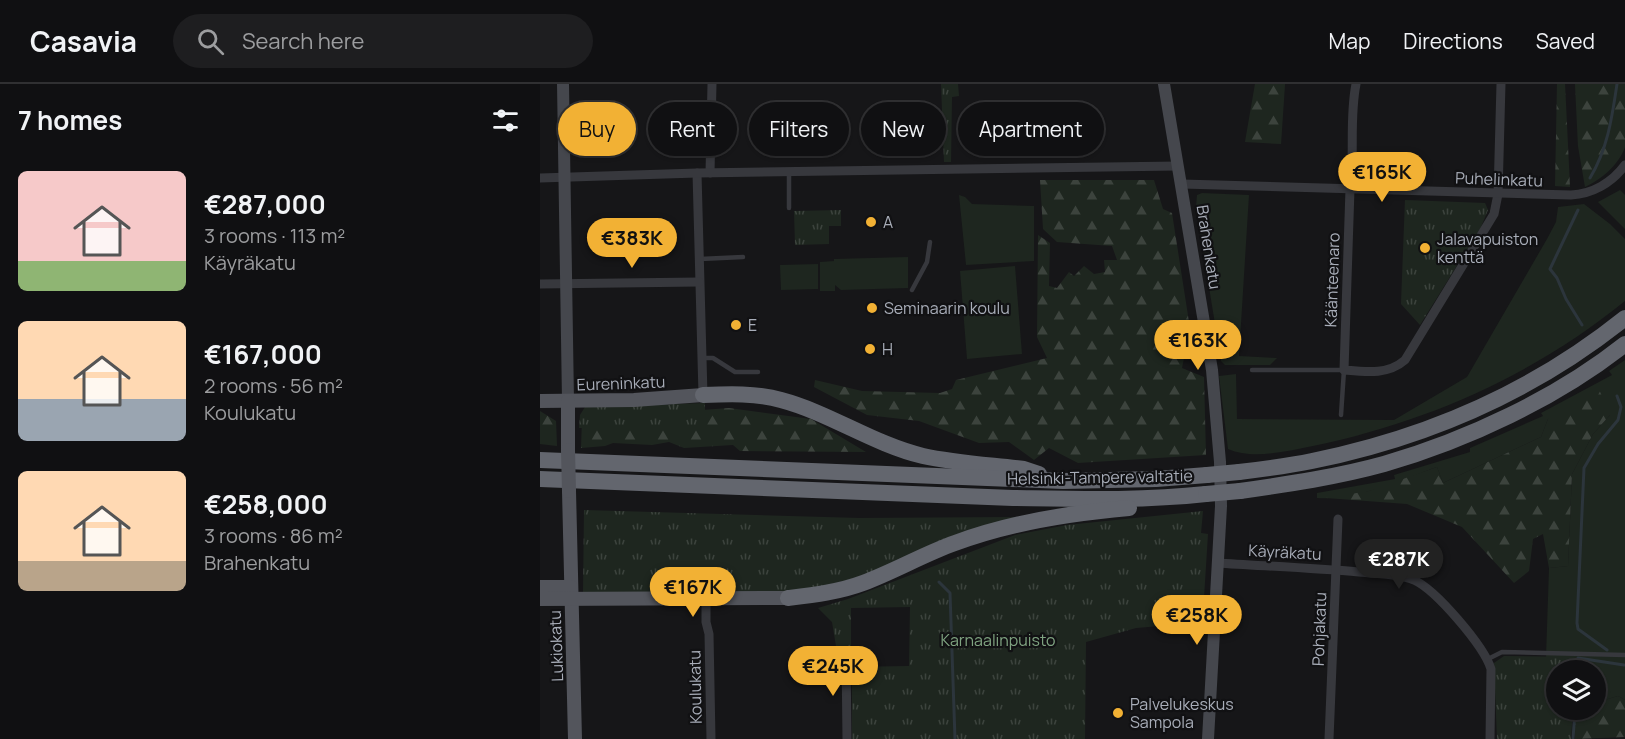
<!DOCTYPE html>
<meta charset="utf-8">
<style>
body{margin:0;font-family:Manrope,sans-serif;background:#1e1e20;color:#f1f3f6;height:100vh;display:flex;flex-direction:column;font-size:22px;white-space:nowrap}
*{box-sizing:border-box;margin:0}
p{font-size:20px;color:#9c9d9f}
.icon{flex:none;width:33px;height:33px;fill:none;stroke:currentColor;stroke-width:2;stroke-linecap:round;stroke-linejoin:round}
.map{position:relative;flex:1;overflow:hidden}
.panel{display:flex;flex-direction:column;background:#101012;width:540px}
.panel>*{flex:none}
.top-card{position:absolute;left:18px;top:18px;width:570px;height:54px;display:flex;gap:12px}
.controls{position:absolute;left:1006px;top:576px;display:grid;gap:12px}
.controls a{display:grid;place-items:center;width:60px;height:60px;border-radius:50%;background:#101012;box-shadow:0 2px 4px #0004,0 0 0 2px #303032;font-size:30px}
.price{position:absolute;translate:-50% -51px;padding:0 14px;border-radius:21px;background:#f2b134;color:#111;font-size:20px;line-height:39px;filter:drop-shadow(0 2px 3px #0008)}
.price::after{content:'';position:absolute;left:50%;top:36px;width:18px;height:14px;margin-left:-9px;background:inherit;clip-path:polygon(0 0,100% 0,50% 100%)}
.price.active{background:#222;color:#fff}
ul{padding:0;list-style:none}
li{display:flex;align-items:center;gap:18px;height:150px;padding:0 18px}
li span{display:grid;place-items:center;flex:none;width:168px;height:120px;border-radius:9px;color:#555}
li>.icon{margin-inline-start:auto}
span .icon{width:72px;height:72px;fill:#fffc;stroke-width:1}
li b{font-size:26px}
h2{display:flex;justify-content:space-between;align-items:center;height:72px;padding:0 18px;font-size:26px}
.pill{padding:0 21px;border-radius:27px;background:#101012;box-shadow:0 2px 4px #0004,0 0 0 2px #303032;font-size:21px;line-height:54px}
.pill.active{background:#f2b134;color:#111}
header{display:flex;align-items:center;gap:36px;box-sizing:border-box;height:84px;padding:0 30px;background:#101012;border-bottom:2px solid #303032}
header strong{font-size:28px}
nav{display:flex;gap:33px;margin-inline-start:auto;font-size:21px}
.search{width:420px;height:54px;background:#1e1e20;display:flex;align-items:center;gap:15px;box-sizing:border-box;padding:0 21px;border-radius:33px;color:#9c9d9f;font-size:22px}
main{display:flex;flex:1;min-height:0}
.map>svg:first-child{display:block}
.green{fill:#1e261f}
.forest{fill:url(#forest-firs)}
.park{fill:url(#park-tufts)}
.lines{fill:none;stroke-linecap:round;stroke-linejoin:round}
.stream{stroke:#2c353c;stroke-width:3}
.lane{stroke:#37383d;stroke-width:4.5}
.street{stroke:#37383d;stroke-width:9}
.secondary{stroke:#45474d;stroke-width:12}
.primary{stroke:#53555c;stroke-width:14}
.highway{stroke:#63666e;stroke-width:16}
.primary-bridge{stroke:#53555c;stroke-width:14}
.highway-bridge{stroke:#63666e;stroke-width:16}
.poi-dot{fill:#f2b134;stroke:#111113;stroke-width:2}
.labels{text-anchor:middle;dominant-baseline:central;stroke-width:4.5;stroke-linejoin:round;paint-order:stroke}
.street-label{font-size:16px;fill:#a8adb8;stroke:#111113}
.poi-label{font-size:16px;fill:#a8adb8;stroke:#111113;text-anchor:start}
.park-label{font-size:16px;fill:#7fa381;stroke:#111113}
</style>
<header>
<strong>Casavia</strong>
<div class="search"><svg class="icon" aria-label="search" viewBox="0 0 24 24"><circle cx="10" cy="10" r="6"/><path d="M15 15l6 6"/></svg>Search here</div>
<nav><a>Map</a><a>Directions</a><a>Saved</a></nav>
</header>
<main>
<section class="panel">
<h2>7 homes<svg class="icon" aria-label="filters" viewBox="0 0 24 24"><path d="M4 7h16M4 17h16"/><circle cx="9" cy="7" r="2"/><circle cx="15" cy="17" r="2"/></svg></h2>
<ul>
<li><span style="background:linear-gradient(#f6c9c9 75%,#8fb573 0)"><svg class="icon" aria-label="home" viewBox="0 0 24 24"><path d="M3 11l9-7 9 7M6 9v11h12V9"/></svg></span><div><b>€287,000</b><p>3 rooms · 113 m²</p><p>Käyräkatu</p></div></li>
<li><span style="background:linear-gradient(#ffd9b3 65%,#9aa5b1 0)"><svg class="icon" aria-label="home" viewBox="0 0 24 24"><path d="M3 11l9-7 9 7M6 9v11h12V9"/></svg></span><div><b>€167,000</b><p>2 rooms · 56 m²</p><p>Koulukatu</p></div></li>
<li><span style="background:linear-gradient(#ffd9b3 75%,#b9a48a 0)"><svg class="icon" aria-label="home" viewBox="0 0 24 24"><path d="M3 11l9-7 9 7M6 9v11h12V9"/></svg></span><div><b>€258,000</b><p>3 rooms · 86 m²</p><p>Brahenkatu</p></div></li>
</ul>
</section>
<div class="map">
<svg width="1085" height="655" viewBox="0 0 1085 655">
<defs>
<pattern id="forest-firs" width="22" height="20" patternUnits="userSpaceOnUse" patternTransform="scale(1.5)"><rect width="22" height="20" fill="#1e261f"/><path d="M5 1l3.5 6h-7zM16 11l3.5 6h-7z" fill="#3c433d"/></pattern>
<pattern id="park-tufts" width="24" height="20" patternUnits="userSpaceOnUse" patternTransform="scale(1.5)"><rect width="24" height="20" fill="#1e261f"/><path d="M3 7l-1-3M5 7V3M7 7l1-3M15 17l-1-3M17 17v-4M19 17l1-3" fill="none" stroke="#3c433d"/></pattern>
</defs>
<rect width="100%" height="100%" fill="#161618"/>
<g class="green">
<polygon points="1080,106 1085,111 1085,145 1058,118"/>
<polygon points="662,109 709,111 699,272 737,274 730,281 685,281 681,277 656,123 657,111"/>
<polygon points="419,111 425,113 432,120 494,122 494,177 426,181"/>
<path d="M 1044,120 L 1070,140 L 1085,155 L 1085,217 C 994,291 888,338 773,362 C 747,367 713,376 688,365 L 679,292 L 696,290 L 697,335 L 854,336 L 927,293 L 1007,155 L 1016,138 L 1018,123 Z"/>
<polygon points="368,173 368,204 301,206 295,201 295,207 280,207 280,178 294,177 294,175"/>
<polygon points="278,180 278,205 241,206 240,181"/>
<polygon points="475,182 482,270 427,275 420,187"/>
<path d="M 1085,276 L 1085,616 L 1078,612 L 1065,616 L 1056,613 L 1054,585 L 1036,575 L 1036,573 L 1006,573 L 1009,484 L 1028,482 L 1032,390 L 1053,350 L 1070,331 L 1008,335 L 1001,353 L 903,399 L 897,383 C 861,396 816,417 777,414 L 777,409 L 855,395 L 854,391 L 930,368 L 930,364 L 1003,332 L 1001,329 L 1072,291 L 1069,287 Z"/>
</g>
<g class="forest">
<polygon points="715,0 745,0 741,60 705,58"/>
<polygon points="1017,0 1025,0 1030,103 1015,102"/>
<path d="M 1035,0 L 1085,0 C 1085,13 1085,53 1085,63 C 1079,81 1060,96 1045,103 L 1038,62 Z"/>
<polygon points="500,96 614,96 623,125 632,129 654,270 644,274 642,284 664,293 666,371 538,379 509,364 494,376 469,358 439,359 379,337 327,331 274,303 275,296 322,307 400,309 412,305 416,296 507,274 497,253 498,151 510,159 509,202 517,204 529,188 534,192 544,182 554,190 565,188 564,176 577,176 572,162 517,158 503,145"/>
<polygon points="1058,303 1070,331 1053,350 1032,390 1028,482 1009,484 1003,450 993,455 989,487 974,499 922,443 867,420 786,414 829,407 897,383 903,399 1001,353 1008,335"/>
<polygon points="189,324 271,335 326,368 200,367 193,361 144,364 129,358 112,361 73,359 65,362 41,364 42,335"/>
<polygon points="0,327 16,337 17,362 0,360"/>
<polygon points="1078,612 1085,616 1085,653 1035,655 1035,635 1046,629 1045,626 1056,626 1056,613 1065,616"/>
</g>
<g class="park">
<polygon points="401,0 418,0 419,12 412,13 411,78 404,78"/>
<polygon points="865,116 945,119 948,126 941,143 880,241 861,220"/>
<polygon points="301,126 301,142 289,142 289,160 255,161 254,127"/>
<polygon points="165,319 165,342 39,344 40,331 45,323"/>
<polygon points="44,426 319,434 483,433 324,492 258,508 43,510"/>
<polygon points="663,427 661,449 668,450 663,529 655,539 596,544 546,558 545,655 312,655 312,583 369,582 370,523 311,524 311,562 296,562 292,538 278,524 308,515 475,451 527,441"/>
<polygon points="964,572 1037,573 1036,586 1017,586 1017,626 1033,626 1031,655 957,655 954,579"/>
</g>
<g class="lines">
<g class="stream">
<path d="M 1050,94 C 1068,64 1072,33 1077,0"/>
<polyline points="1038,126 1010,185 1017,194 1026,215 1042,241"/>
<polyline points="399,498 410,509 415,655"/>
<polyline points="1067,566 1038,545 1037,539 1044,384 1058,360 1078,336 1081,323 1077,312"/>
<polyline points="1037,586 1038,574 1084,581"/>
<polyline points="1033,655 1035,626"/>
</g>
<g class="lane">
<polyline points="249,88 249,124"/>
<polyline points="160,175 203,173"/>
<polyline points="372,206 387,178 390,158"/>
<polyline points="162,274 173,274 195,288 218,288"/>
<polyline points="712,286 804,286 801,331"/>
<polyline points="948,575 962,568 1085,571"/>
</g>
<g class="street">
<path d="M 816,0 C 809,35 815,70 810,105 L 804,286 C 826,288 848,291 865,276 L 954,130 L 958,110 L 961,0"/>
<polyline points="157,89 163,311"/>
<polyline points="170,89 172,0"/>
<polyline points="0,94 157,89 638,82"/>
<path d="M 642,100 L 1031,111 C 1052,110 1072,99 1085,81"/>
<polyline points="0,200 159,198"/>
<path d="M 677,479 C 724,482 772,484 819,488 C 837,490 857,489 874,496 C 896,506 944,562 951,585 L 950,655"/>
<polyline points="166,515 166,538 169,550 171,655"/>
<polyline points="306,571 307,655"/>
<polyline points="789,655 798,435"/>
</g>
<g class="secondary">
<polyline points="23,0 28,317"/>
<polyline points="624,0 672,286 680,378 681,422 668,655"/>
</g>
<g class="primary">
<polyline points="0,317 94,316 163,311"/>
<polyline points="28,317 28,366"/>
<polyline points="29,407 35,655"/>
<polyline points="0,503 31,503"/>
<polyline points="0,515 248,514"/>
</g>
<g class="highway">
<path d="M 163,311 C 189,310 216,309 241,316 C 290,329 333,360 383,372 C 415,379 451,381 484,385 L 499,390"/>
<polyline points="0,376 523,397 616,395 667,391"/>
<path d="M 699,388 C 724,385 748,382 772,377 C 886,354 994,307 1085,234"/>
<path d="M 0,395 L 473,414 C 536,415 602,417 666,410"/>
<path d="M 700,407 C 749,400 797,393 844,380 C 927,356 1017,314 1085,260"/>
<path d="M 248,514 C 273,511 299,508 323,499 C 355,487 384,470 415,459 C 471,438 531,429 589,424"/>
</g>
<polyline class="primary-bridge" points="28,366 29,407"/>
<g class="highway-bridge">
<polyline points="667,391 699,388"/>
<polyline points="666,410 700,407"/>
</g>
</g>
<g class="poi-dot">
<circle cx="331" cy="138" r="6"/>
<circle cx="885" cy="164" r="6"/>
<circle cx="332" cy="224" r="6"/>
<circle cx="196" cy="241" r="6"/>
<circle cx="330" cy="265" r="6"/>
<circle cx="578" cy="629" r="6"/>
</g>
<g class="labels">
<g class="street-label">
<text transform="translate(959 95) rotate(2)">Puhelinkatu</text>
<text transform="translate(669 163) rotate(81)">Brahenkatu</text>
<text transform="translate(792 196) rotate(-88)">Käänteenaro</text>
<text transform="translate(81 299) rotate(-2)">Eureninkatu</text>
<text transform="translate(560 393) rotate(-1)">Helsinki-Tampere valtatie</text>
<text transform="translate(745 468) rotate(3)">Käyräkatu</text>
<text transform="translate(779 545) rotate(-88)">Pohjakatu</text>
<text transform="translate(16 562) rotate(-92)">Lukiokatu</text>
<text transform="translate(155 603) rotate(-91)">Koulukatu</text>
</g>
<g class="poi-label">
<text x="343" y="138">A</text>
<text x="897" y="155">Jalavapuiston<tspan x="897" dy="18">kenttä</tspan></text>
<text x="344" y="224">Seminaarin koulu</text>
<text x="208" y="241">E</text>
<text x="342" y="265">H</text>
<text x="590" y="620">Palvelukeskus<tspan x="590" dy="18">Sampola</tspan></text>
</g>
<g class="park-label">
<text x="458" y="556">Karnaalinpuisto</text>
</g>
</g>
</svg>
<div class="controls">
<a><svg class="icon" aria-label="layers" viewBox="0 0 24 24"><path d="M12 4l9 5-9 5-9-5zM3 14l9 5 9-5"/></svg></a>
</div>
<b class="price" style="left:842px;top:119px">€165K</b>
<b class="price" style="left:92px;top:185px">€383K</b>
<b class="price" style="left:658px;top:287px">€163K</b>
<b class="price active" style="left:859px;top:506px">€287K</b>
<b class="price" style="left:153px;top:534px">€167K</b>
<b class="price" style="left:657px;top:562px">€258K</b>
<b class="price" style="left:293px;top:613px">€245K</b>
<div class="top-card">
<a class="pill active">Buy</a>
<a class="pill">Rent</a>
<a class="pill">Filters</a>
<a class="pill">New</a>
<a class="pill">Apartment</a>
</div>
</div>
</main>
